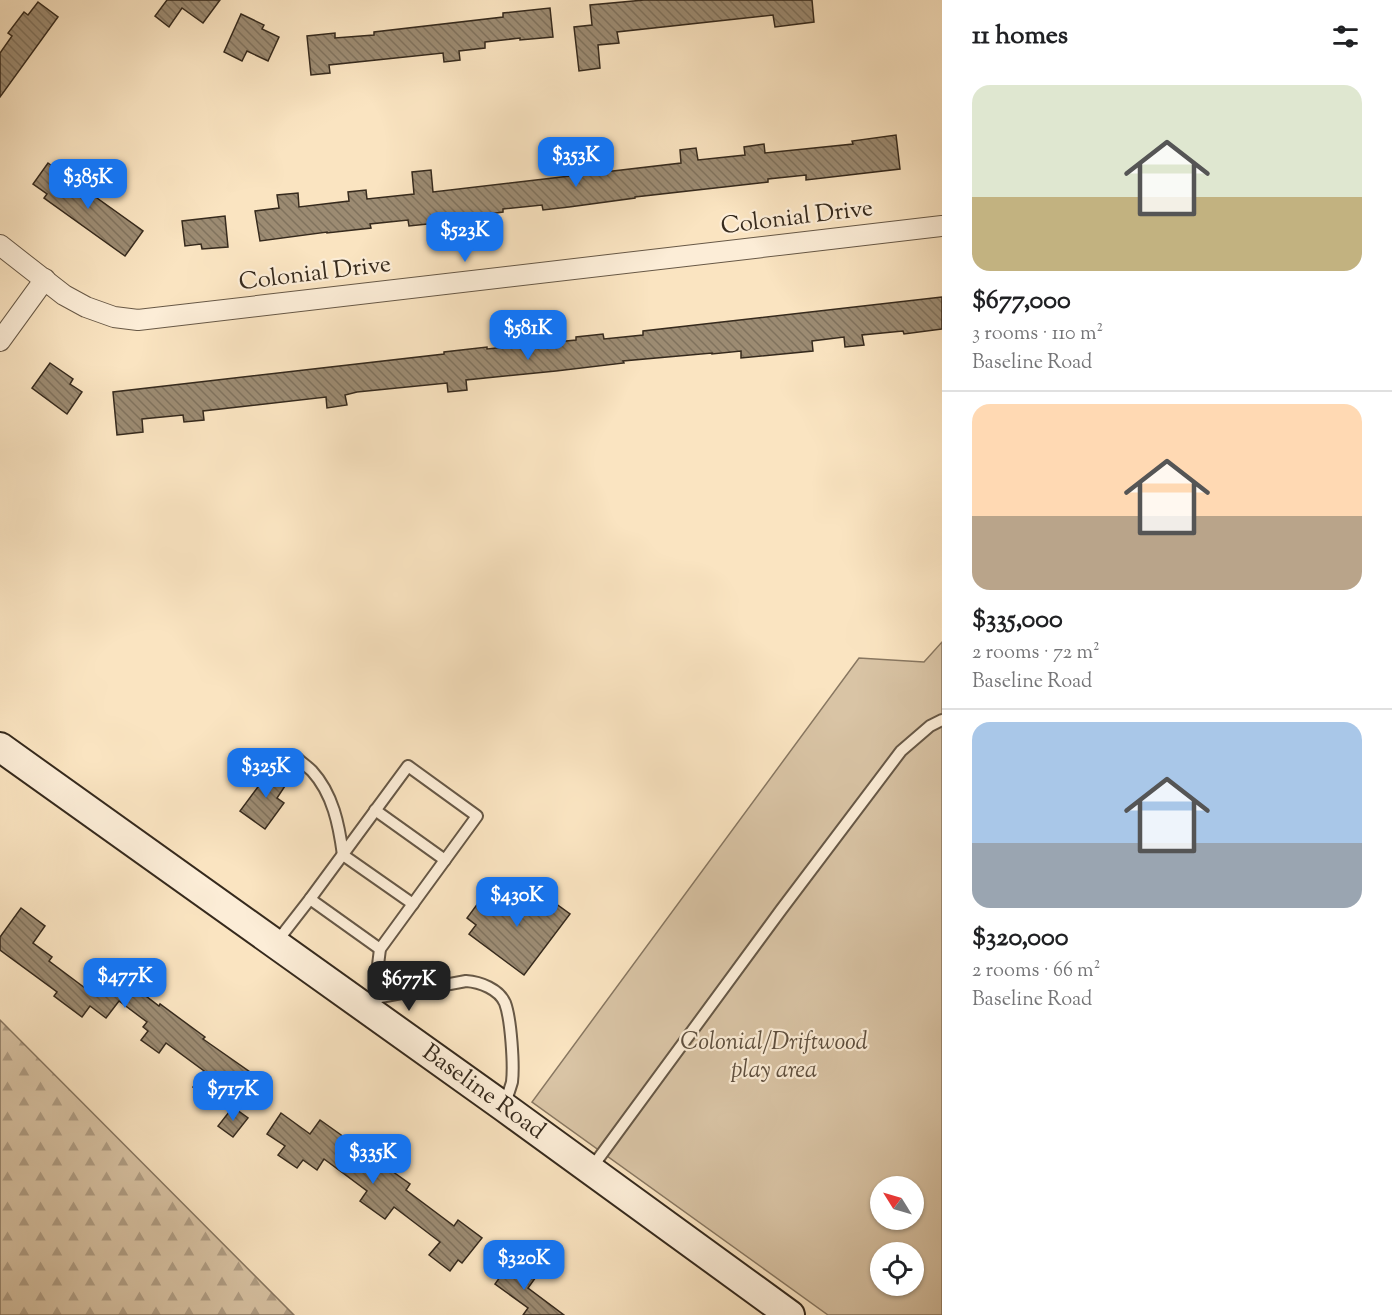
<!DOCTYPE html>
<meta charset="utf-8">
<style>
body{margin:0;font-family:"Sorts Mill Goudy",serif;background:#f6f6f6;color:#202124;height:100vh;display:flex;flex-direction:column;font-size:22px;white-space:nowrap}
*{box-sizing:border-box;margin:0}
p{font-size:20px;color:#757577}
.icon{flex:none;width:33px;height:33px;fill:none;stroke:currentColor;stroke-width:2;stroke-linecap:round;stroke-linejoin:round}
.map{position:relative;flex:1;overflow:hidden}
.details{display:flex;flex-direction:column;background:#fff;width:450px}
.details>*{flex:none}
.needle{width:39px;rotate:307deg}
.controls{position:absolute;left:870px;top:1176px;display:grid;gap:12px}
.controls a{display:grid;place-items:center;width:54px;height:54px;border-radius:50%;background:#fff;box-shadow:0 2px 4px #0004;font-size:30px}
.price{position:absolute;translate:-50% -51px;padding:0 14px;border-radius:12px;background:#1a73e8;color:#fff;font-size:20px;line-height:39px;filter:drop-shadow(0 2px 3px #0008)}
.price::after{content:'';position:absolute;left:50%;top:36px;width:18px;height:14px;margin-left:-9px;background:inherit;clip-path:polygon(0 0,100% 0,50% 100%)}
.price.selected{background:#222;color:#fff}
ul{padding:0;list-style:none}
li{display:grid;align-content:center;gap:12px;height:318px;padding:0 30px}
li+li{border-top:2px solid #e0e0e0}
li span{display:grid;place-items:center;height:186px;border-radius:18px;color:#555}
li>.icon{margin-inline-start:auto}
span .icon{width:108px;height:108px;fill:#fffc;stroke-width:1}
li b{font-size:26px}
h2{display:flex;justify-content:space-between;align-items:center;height:72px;padding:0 30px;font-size:26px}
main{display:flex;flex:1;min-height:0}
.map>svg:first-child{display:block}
.forest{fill:url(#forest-firs);stroke:#887761;stroke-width:1.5}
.green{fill:#d9c4a5;stroke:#887761;stroke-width:1.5;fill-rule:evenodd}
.building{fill:url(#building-back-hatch);stroke:#362a1d;stroke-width:1.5}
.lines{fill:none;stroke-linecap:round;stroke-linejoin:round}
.lane-casing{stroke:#675846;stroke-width:14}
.street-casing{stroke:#675846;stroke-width:22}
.secondary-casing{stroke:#362a1d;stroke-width:32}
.lane{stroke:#fcedd7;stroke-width:10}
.street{stroke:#fcedd7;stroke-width:20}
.secondary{stroke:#fcedd7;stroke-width:28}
.labels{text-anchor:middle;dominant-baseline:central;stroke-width:4.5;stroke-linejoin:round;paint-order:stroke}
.street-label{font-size:24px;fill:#362a1d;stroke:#fcedd7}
.park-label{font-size:24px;font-style:italic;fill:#5f503f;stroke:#fcedd7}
</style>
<main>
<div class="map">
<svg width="942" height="1315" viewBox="0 0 942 1315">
<defs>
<pattern id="forest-firs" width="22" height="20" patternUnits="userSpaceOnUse" patternTransform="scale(1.5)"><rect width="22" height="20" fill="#d9c4a5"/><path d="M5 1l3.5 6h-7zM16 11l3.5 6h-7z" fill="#b19f86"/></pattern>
<pattern id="building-back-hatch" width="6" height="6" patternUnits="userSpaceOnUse" patternTransform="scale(1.5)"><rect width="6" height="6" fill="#9c8b72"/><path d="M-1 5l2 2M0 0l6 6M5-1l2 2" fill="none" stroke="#80725d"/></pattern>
</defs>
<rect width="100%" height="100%" fill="#fae4c1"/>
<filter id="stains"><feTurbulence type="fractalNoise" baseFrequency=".00333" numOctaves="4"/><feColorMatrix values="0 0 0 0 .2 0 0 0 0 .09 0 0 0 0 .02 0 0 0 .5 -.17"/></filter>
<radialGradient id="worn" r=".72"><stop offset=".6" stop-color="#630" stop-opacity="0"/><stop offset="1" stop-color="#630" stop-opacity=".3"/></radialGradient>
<polygon class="forest" points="0,1020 294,1315 0,1315"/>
<path class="green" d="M 942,642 L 942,1315 L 828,1315 L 532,1102 L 859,658 L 924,662 ZM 880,1186 L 914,1186 L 914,1220 L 880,1220 ZM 880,1252 L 914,1252 L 914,1286 L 880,1286 Z"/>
<g class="building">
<polygon points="167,0 220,0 203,23 182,8 169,27 155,16"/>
<polygon points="644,0 812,0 814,22 775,27 773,15 617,32 619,43 598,45 600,68 579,71 574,27 592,25 590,5"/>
<polygon points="38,2 58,17 0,97 0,53 12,36 8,33 24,12 28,15"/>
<polygon points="550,8 553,37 520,40 520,38 485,42 485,48 459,51 460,60 444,62 443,53 329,65 330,73 311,75 307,36 335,33 335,38 374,35 374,32 503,17 503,13"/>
<polygon points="241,14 264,25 262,29 279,37 268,61 247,51 242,61 224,52"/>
<polygon points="896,135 900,169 806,180 806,175 768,179 768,182 635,197 635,198 569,207 543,210 542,205 503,209 503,212 437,221 437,223 409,226 408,220 370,224 371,228 327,233 327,232 260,241 255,211 279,208 277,195 298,193 299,207 349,201 348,192 366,190 367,199 414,194 412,172 431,170 433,192 681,163 680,150 696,148 698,160 745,155 744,147 764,144 765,153 853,144 852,141"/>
<polygon points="48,163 143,231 125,256 44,198 47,194 33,184"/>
<polygon points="225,216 228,247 202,249 201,244 185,246 182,221"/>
<polygon points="942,297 942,329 904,334 903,331 862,335 864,345 845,347 844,337 812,341 813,351 741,358 741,351 712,354 712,353 623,361 624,363 556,371 466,380 467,390 448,392 447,383 357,392 345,395 347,405 327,408 326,397 203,411 204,420 184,422 183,415 142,419 143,432 117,435 113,392 444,354 444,352 487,347 487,349 576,340 576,337 603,334 604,339 643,335 643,331"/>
<polygon points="50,363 73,379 70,384 82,392 67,414 32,388"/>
<polygon points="272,768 289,780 277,798 284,803 265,829 240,811"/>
<polygon points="537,890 570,914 524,975 469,934 476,925 467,918 487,891 519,915"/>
<polygon points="21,908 45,926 33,943 52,957 49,961 89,991 112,960 124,970 120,976 159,1006 160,1004 205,1037 203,1039 250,1072 223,1109 193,1087 204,1071 166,1043 159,1053 141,1040 148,1031 143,1027 147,1022 119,1001 106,1018 90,1006 82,1017 54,996 57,992 0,950 0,937"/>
<polygon points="233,1107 248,1118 233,1137 218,1126"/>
<polygon points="281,1113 310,1134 320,1120 410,1184 406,1190 454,1226 458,1220 482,1238 462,1263 458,1260 450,1271 429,1255 440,1242 394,1207 385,1219 360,1201 367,1191 324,1159 317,1170 303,1160 297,1168 278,1155 285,1146 267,1134"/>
<polygon points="512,1260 536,1277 528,1288 564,1315 523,1315 528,1308 495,1284"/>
</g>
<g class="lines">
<g class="lane-casing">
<g id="lane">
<path d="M 298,759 C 302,763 308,767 312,771 C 333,794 339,825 343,855 L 413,904"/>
<polyline points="375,810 445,860"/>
<polyline points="310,899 380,949"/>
<polyline points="275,944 310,899 408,766 477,816 380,949 377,973 379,997"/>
<path d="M 375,998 L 466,981 C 480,982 499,989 505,1003 C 511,1019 514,1065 512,1082 C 510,1089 507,1097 505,1104"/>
<polyline points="590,1170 781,910 901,751 930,726 942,720"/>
</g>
</g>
<g class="street-casing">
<g id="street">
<polyline points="0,245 64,295 86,307 114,317 138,320 942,226"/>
<polyline points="0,341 45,279"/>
</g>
</g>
<g class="secondary-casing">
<g id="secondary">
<path id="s1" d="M 0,747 L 504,1107 L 790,1315"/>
</g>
</g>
<use href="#lane" class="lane"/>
<use href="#street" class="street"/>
<use href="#secondary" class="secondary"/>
</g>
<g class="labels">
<g class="street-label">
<text transform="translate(797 218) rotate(-7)">Colonial Drive</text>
<text transform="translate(315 274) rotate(-7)">Colonial Drive</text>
<text stroke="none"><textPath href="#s1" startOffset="594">Baseline Road</textPath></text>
</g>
<g class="park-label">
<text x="774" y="1043">Colonial/Driftwood<tspan x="774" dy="28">play area</tspan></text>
</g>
</g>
<rect width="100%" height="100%" filter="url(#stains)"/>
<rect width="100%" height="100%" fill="url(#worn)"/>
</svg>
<div class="controls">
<a><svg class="needle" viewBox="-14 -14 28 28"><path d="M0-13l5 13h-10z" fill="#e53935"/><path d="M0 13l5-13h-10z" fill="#757577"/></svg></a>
<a><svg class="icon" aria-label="locate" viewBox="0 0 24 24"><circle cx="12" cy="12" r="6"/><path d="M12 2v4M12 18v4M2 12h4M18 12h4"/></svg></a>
</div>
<b class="price" style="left:576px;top:188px">$353K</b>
<b class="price" style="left:88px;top:210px">$385K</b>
<b class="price" style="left:465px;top:263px">$523K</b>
<b class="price" style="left:528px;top:361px">$581K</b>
<b class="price" style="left:266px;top:799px">$325K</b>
<b class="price" style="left:517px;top:928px">$430K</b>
<b class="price" style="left:125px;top:1009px">$477K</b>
<b class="price selected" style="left:409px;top:1012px">$677K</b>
<b class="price" style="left:233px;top:1122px">$717K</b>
<b class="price" style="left:373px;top:1185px">$335K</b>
<b class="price" style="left:524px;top:1291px">$320K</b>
</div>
<section class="details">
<h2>11 homes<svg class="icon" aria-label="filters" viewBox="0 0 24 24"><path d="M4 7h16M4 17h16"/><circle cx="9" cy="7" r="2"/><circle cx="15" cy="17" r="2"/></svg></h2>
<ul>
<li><span style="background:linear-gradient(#dfe7d0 60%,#c2b280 0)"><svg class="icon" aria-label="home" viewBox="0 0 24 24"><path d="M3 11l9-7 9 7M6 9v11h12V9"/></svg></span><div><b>$677,000</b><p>3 rooms · 110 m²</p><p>Baseline Road</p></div></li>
<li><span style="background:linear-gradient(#ffd9b3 60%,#b9a48a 0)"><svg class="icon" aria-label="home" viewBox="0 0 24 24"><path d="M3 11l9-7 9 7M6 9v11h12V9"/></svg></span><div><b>$335,000</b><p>2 rooms · 72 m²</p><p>Baseline Road</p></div></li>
<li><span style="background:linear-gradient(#a9c7e8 65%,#9aa5b1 0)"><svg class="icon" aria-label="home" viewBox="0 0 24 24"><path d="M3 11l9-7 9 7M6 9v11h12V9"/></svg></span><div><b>$320,000</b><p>2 rooms · 66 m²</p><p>Baseline Road</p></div></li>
</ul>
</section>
</main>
